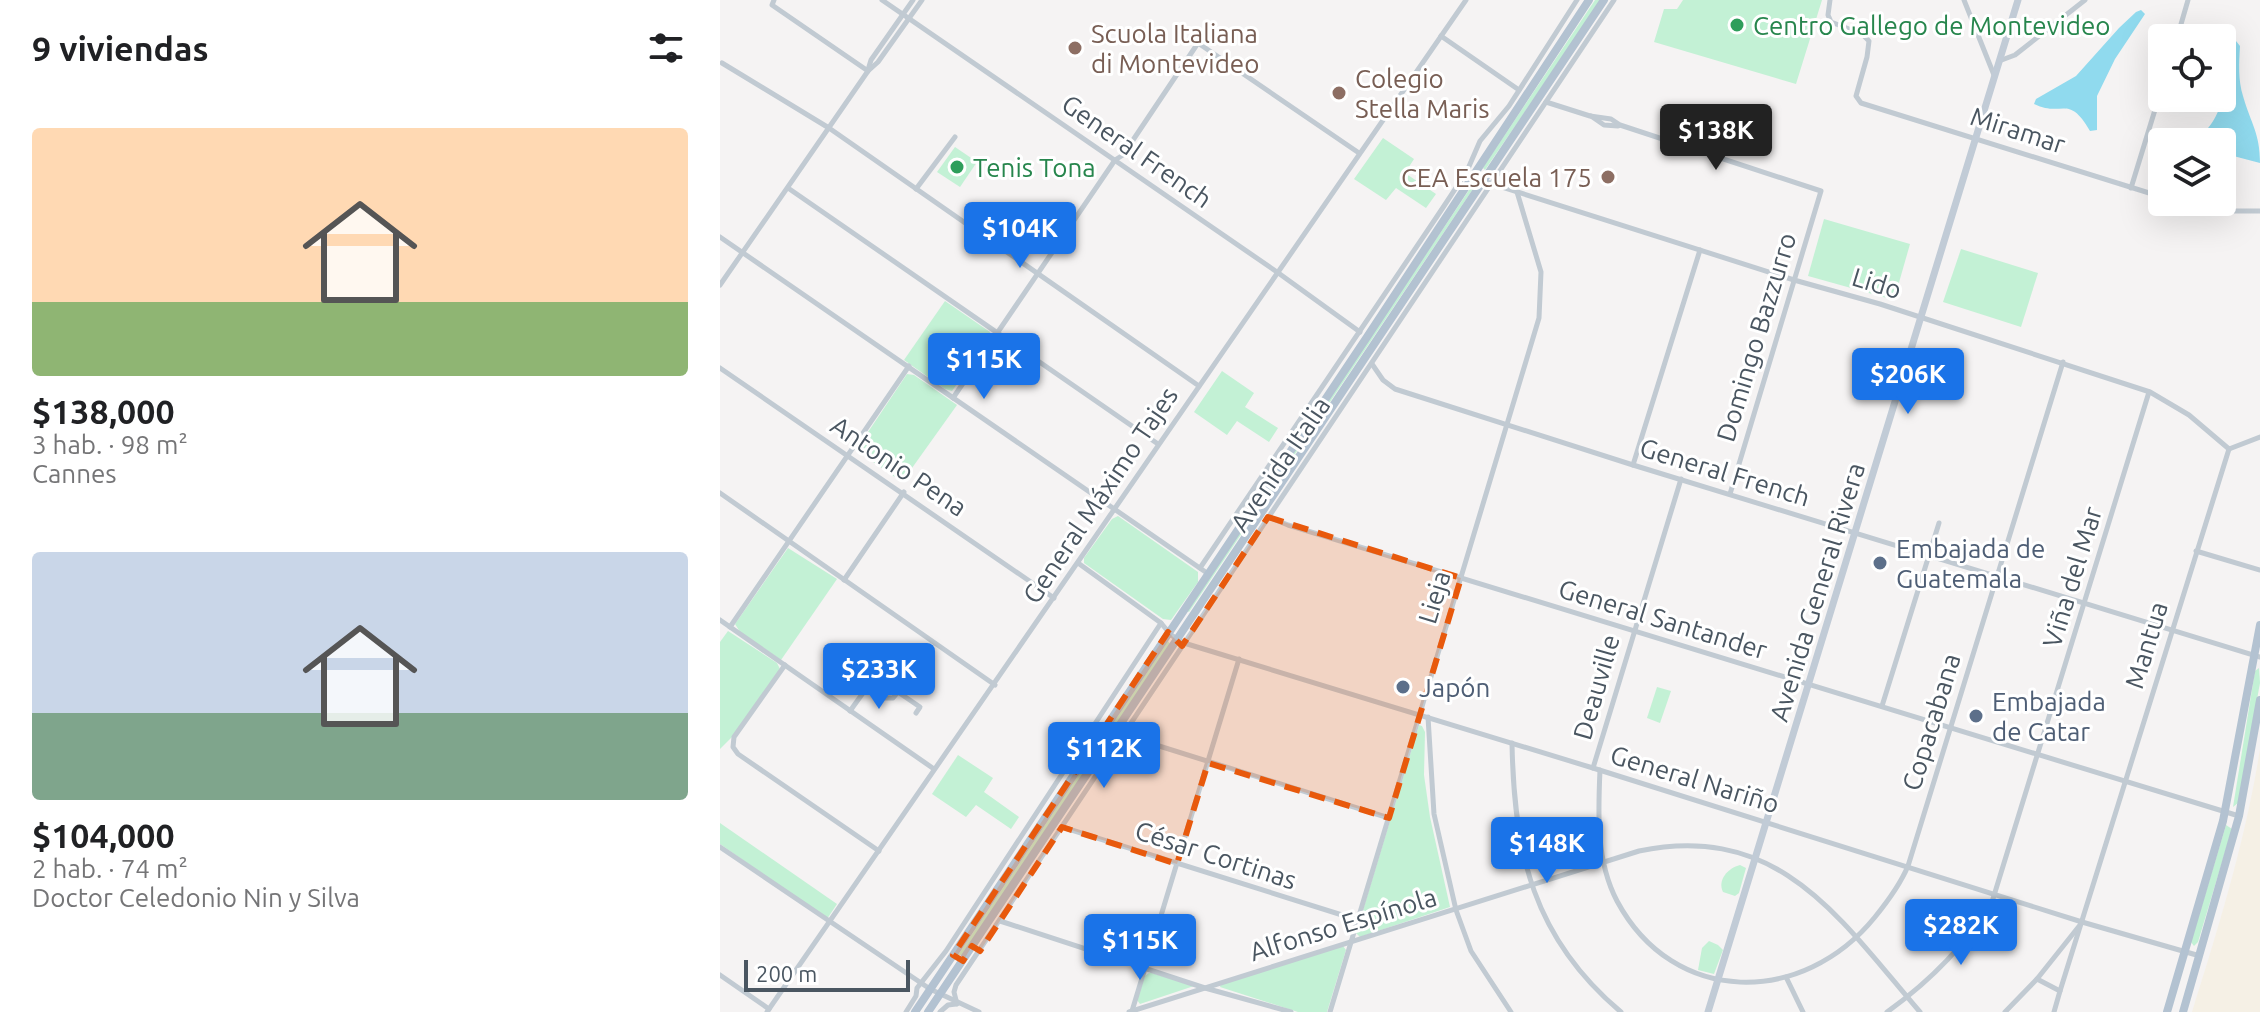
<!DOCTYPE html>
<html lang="es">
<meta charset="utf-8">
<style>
body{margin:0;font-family:Ubuntu,sans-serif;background:#f2f2f2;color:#202124;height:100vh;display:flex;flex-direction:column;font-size:30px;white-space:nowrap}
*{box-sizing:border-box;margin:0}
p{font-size:26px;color:#757577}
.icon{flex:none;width:44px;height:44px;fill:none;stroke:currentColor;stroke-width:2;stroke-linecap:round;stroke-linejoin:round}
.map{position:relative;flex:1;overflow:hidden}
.sheet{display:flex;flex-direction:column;background:#fff;width:720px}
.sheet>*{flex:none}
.tools{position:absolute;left:1428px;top:24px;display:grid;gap:16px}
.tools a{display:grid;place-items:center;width:88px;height:88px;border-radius:8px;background:#fff;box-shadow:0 8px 32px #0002;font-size:40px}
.scale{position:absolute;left:24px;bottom:20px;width:166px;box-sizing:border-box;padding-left:8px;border:4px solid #4a5661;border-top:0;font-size:22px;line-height:28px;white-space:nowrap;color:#4a5661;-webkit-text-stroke:6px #fff;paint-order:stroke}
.price{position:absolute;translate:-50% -68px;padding:0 18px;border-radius:8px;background:#1a73e8;color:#fff;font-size:26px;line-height:52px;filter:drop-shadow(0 2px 4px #0008)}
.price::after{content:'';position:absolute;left:50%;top:48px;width:24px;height:18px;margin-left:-12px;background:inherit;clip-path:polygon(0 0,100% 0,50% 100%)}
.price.selected{background:#222;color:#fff}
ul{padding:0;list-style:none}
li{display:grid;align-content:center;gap:16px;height:424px;padding:0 32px}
li span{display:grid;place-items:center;height:248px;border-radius:8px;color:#555}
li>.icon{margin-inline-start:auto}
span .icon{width:144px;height:144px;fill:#fffc;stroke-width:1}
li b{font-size:34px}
h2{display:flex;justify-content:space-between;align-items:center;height:96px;padding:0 32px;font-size:34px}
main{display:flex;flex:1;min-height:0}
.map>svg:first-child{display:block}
.green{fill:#c3f1d5}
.sand{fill:#f5f0e5}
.water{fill:#90daee}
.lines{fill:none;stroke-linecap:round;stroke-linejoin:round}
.minor{stroke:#c1cad2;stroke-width:5}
.secondary{stroke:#c1cbd6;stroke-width:7}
.primary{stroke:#b3c2d1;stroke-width:8}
.marked{fill:#e8590c;fill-opacity:0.2;stroke:#e8590c;stroke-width:6;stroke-dasharray:16 10;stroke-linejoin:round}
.leisure-dot{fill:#2e9e5b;stroke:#fff;stroke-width:3}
.education-dot{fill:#8d6e63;stroke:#fff;stroke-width:3}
.service-dot{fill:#5c6f8a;stroke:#fff;stroke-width:3}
.labels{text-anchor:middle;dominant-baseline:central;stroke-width:6;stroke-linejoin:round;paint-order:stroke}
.leisure-label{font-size:26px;fill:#27864d;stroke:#fff;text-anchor:start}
.education-label{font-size:26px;fill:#785e54;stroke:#fff;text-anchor:start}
.street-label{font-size:26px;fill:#4a5661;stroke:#fff}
.service-label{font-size:26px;fill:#4e5e75;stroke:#fff;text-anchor:start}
</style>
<main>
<section class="sheet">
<h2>9 viviendas<svg class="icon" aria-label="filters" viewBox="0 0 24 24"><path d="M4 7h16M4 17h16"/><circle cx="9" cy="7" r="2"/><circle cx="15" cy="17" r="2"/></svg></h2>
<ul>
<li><span style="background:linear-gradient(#ffd9b3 70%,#8fb573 0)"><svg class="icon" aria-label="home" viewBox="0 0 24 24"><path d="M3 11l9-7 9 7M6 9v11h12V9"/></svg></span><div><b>$138,000</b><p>3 hab. · 98 m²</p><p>Cannes</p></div></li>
<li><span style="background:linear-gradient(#c9d6e8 65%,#7fa58c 0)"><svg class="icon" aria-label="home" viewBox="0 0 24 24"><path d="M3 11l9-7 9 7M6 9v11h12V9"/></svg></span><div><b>$104,000</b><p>2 hab. · 74 m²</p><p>Doctor Celedonio Nin y Silva</p></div></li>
</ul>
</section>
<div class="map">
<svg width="1540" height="1012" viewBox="0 0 1540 1012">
<rect width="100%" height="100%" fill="#f5f3f3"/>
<g class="green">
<polygon points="875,0 881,0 765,170 763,168 766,163"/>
<polygon points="963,0 1102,0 1076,84 934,42 944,9 957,9"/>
<polygon points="663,138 694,159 685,173 716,194 706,208 676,188 666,200 634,179"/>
<polygon points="235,147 257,162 240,187 217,172"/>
<polygon points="751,187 753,189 469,612 467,611"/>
<polygon points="1104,219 1190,244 1174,300 1088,276"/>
<polygon points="1241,249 1318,273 1301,327 1223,302"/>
<polygon points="225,301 270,332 269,338 232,391 225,389 184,360"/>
<polygon points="502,371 534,393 525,407 558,428 549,442 517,421 507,435 474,412"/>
<polygon points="187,374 194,375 237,405 182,482 136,450"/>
<polygon points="398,516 478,572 478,582 451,620 443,619 364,563 364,558 392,519"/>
<polygon points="68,548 117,579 61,660 20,632 15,624"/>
<polygon points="8,631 57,663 60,669 13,736 0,749 0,642"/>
<polygon points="448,641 450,644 242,955 238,955"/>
<polygon points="1539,668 1540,683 1518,803 1513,807 1535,671"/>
<polygon points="937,687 951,691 940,723 927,718"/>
<polygon points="699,725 702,726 705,732 704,775 710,817 730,907 640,937 636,933"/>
<polygon points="238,755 273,778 264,792 299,817 291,829 256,805 246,817 212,794"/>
<polygon points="0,823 117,904 107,919 0,844"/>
<polygon points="1506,825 1512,829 1478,942 1474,946 1471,942"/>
<path d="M 1020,865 L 1026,868 L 1019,893 L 1015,896 L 1003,892 C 997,880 1008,868 1020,865 Z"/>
<polygon points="989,941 998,945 1003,950 994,974 978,970 982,948"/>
<polygon points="623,946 626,950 607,1012 578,1012 500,987 501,984"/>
<polygon points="429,973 432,973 474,986 420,1004 417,1000 425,976"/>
</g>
<path class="sand" d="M 1540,749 L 1540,1012 L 1472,1012 C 1498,929 1526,839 1540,749 Z"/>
<g class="water">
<path d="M 1421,10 L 1425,14 L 1395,59 L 1377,96 L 1377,130 L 1370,131 C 1348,93 1343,118 1314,104 L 1316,99 L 1356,76 L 1399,28 L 1416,12 Z"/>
<path d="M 1512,36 L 1520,46 C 1519,63 1518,80 1523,96 C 1531,124 1540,133 1540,163 L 1502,153 L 1502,142 L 1475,142 C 1515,106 1498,84 1506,38 Z"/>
</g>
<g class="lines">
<g class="minor">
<polyline points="54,0 52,5 148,71"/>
<polyline points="162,0 557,272 640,332"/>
<polyline points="1110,0 1108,15 1111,22 1142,34 1149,41 1147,57 1136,96 1141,103 1442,197"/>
<polyline points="1244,0 1274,75"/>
<polyline points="721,36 799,90"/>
<polyline points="1457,38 1468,0"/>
<polyline points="1279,61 1295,55 1365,0"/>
<polyline points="2,63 109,128 479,386"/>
<polyline points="148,70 151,60 193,0"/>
<polyline points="826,102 870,116 891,119 900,125 1101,191 1010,494"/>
<polyline points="871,116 884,125 898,126"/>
<polyline points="747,171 763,181 1074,280 1160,304 1430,392 1469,415 1509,449"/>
<polyline points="68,188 438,444"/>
<polyline points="1411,188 1442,87"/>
<polyline points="196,189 235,137"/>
<polyline points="1460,202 1503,211 1540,211"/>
<polyline points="0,237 487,573"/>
<polyline points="0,285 148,71 158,62 202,0"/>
<polyline points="652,364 663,380 675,389 913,465 1540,657"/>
<polyline points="0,368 334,598"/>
<polyline points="233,398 395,160 403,155 478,43 639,153"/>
<polyline points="1509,449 1540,437"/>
<polyline points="913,465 980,250"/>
<polyline points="0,493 275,685"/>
<polyline points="549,517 568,525 1519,816"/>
<polyline points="1476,551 1540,570"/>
<polyline points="358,563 441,623 451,635 464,643 873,768 1362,922 1480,956"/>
<polyline points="480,568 722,209 747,171 760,141 789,106 857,0"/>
<polyline points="124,580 184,492"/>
<polyline points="0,620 214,769"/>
<polyline points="10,627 189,366"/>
<polyline points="106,651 165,698 173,698 178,692 200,707 196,713"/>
<polyline points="65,665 14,737 13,747 18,754 159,851"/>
<polyline points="1162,706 1219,523"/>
<polyline points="130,711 148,686"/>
<polyline points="708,717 714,814 736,910 751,951 791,1012"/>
<polyline points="404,735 669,818"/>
<path d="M 792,743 C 794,853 813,938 901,1012"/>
<polyline points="873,768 961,479"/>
<path d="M 880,770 C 878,814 876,861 897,901 C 954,1007 1083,1006 1155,917 C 1168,901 1180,885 1188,866 L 1343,362"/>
<polyline points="342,827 638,920"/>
<polyline points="0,847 210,989 259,1012"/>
<polyline points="280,921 485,988 571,1012"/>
<polyline points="0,975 49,1009"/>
<polyline points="1066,977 1083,1012"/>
<polyline points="1317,979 1340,991 1334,1012"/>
<polyline points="1340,991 1509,449"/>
<polyline points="237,1004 234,992 236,985 894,0"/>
<polyline points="412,1011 519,659"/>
<polyline points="47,1012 746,0"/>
<polyline points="186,1012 196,996 197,988 226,951 441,623"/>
<polyline points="220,1012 228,1005 236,1004"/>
<path d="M 409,1012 L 919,851 C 1060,822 1120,919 1200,1012"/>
<polyline points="610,1012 819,318 821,272 797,192"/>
<path d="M 1167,1012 C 1209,982 1245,946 1272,902 L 1429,392"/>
<polyline points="1285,1012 1317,979 1360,925"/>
</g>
<polyline class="secondary" points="988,1012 1298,0"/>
<g class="primary">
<polyline points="195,1012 647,337 869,0"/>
<polyline points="208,1012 884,0"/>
<polyline points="1447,1012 1503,821 1540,625"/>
<polyline points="1463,1012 1519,816 1540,700"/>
</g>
</g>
<path class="marked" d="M 548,517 L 741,578 L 669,818 L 488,763 L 457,864 L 342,827 L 260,951 L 252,946 L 243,961 L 233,955 L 448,632 L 462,646 Z"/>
<g class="leisure-dot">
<circle cx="1017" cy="25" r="8"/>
<circle cx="237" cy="167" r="8"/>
</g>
<g class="education-dot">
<circle cx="355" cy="48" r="8"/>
<circle cx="619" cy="93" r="8"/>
<circle cx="888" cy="177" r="8"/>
</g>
<g class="service-dot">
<circle cx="1160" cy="563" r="8"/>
<circle cx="683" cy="687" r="8"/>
<circle cx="1256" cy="716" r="8"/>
</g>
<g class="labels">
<g class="leisure-label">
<text x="1033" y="25">Centro Gallego de Montevideo</text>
<text x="253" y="167">Tenis Tona</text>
</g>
<g class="education-label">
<text x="371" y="33">Scuola Italiana<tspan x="371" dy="30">di Montevideo</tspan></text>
<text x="635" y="78">Colegio<tspan x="635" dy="30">Stella Maris</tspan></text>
<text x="872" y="177" text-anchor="end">CEA Escuela 175</text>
</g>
<g class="street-label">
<text transform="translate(1298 130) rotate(18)">Miramar</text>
<text transform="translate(417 151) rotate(35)">General French</text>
<text transform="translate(1157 283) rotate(17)">Lido</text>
<text transform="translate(1036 337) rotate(-73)">Domingo Bazzurro</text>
<text transform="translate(560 464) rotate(-56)">Avenida Italia</text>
<text transform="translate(179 466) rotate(34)">Antonio Pena</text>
<text transform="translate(1005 472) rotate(17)">General French</text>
<text transform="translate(380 495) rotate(-56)">General Máximo Tajes</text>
<text transform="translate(1352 577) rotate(-73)">Viña del Mar</text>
<text transform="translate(1097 592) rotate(-73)">Avenida General Rivera</text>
<text transform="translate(714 597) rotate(-73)">Lieja</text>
<text transform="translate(943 619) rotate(17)">General Santander</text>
<text transform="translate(1426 645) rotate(-73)">Mantua</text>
<text transform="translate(876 687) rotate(-74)">Deauville</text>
<text transform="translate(1211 722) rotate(-73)">Copacabana</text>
<text transform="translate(975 779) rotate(17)">General Nariño</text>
<text transform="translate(496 855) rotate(18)">César Cortinas</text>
<text transform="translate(623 924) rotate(-17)">Alfonso Espínola</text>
</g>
<g class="service-label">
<text x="1176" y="548">Embajada de<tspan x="1176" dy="30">Guatemala</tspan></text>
<text x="699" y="687">Japón</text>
<text x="1272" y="701">Embajada<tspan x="1272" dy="30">de Catar</tspan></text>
</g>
</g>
</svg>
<div class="tools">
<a><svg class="icon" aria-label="locate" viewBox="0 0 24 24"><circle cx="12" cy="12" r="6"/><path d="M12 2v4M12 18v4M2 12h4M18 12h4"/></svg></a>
<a><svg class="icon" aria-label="layers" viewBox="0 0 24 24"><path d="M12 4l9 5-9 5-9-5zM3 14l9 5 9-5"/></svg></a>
</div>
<div class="scale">200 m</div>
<b class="price selected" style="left:996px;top:172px">$138K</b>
<b class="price" style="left:300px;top:270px">$104K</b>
<b class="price" style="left:264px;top:401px">$115K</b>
<b class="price" style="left:1188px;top:416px">$206K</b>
<b class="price" style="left:159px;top:711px">$233K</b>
<b class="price" style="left:384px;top:790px">$112K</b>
<b class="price" style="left:827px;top:885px">$148K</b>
<b class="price" style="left:1241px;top:967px">$282K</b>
<b class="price" style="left:420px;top:982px">$115K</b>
</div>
</main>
